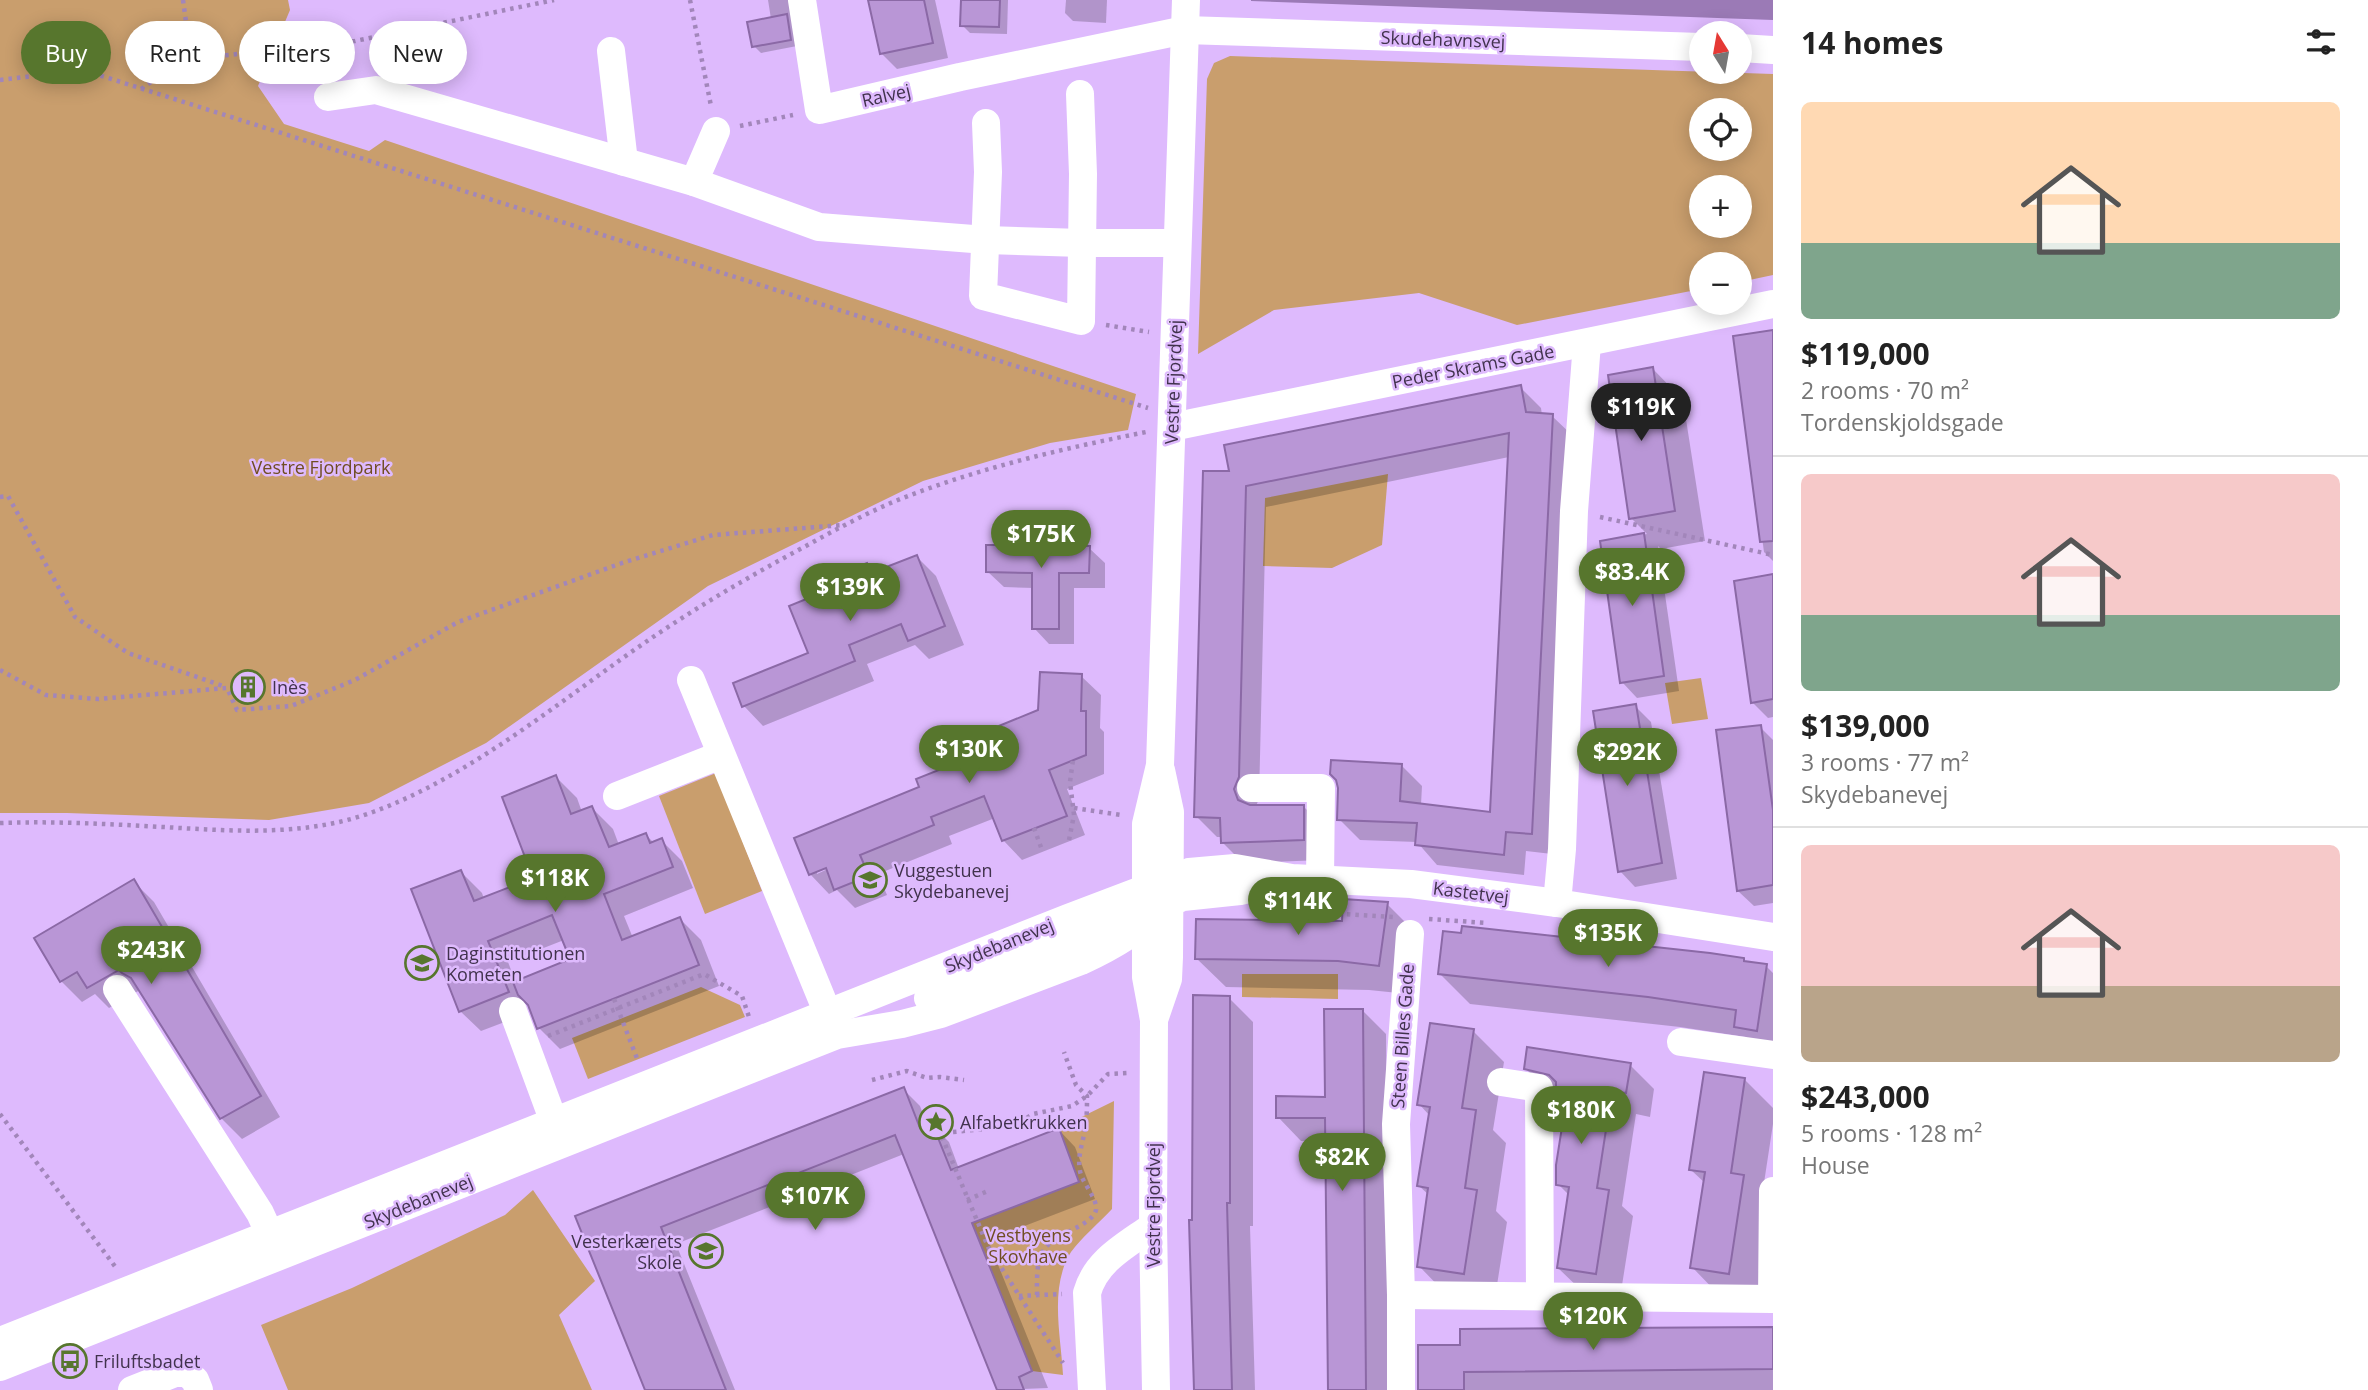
<!DOCTYPE html>
<meta charset="utf-8">
<style>
body{margin:0;font-family:"Open Sans",sans-serif;background:#f6f6f6;color:#222;height:100vh;display:flex;flex-direction:column;font-size:26px;white-space:nowrap}
*{box-sizing:border-box;margin:0}
p{font-size:23px;color:#767676}
.icon{flex:none;width:38px;height:38px;fill:none;stroke:currentColor;stroke-width:2;stroke-linecap:round;stroke-linejoin:round}
.map{position:relative;flex:1;overflow:hidden}
.side{display:flex;flex-direction:column;background:#fff;width:595px}
.side>*{flex:none}
.guide{position:absolute;left:21px;top:21px;width:665px;height:63px;display:flex;gap:14px}
.needle{width:46px;rotate:349deg}
.tools{position:absolute;left:1689px;top:21px;display:grid;gap:14px}
.tools a{display:grid;place-items:center;width:63px;height:63px;border-radius:50%;background:#fff;box-shadow:0 4px 18px #0003;font-size:35px}
.price{position:absolute;translate:-50% -60px;padding:0 16px;border-radius:24px;background:#57762d;color:#fff;font-size:23px;line-height:46px;filter:drop-shadow(0 2px 4px #0008)}
.price::after{content:'';position:absolute;left:50%;top:42px;width:21px;height:16px;margin-left:-10px;background:inherit;clip-path:polygon(0 0,100% 0,50% 100%)}
.price.on{background:#222;color:#fff}
ul{padding:0;list-style:none}
li{display:grid;align-content:center;gap:14px;height:371px;padding:0 28px}
li+li{border-top:2px solid #e0e0e0}
li span{display:grid;place-items:center;height:217px;border-radius:10px;color:#555}
li>.icon{margin-inline-start:auto}
span .icon{width:126px;height:126px;fill:#fffc;stroke-width:1}
li b{font-size:30px}
h2{display:flex;justify-content:space-between;align-items:center;height:84px;padding:0 28px;font-size:30px}
.pill{padding:0 24px;border-radius:32px;background:#fff;box-shadow:0 4px 18px #0003;font-size:24px;line-height:63px}
.pill.on{background:#57762d;color:#fff}
main{display:flex;flex:1;min-height:0}
.map>svg:first-child{display:block}
.green{fill:#c99e6d;fill-rule:evenodd}
.water{fill:#9b7ab6}
.shadow{fill:#0003;fill-rule:evenodd}
.building{fill:#b996d6;stroke:#8b69a6;stroke-width:2}
.lines{fill:none;stroke-linecap:round;stroke-linejoin:round}
.path{stroke:#a286ba;stroke-width:4.5;stroke-dasharray:3.5 5;stroke-linecap:butt}
.minor{stroke:#fff;stroke-width:28}
.labels{text-anchor:middle;dominant-baseline:central;stroke-width:5;stroke-linejoin:round;paint-order:stroke}
.street-label{font-size:18px;fill:#41324d;stroke:#debafd}
.park-label{font-size:18px;fill:#704d22;stroke:#debafd}
.poi-label{font-size:18px;fill:#41324d;stroke:#debafd;text-anchor:start}
</style>
<main>
<div class="map">
<svg width="1773" height="1390" viewBox="0 0 1773 1390">
<rect width="100%" height="100%" fill="#debafd"/>
<g class="green">
<polygon points="0,0 288,0 290,10 258,86 284,124 369,151 385,140 1136,394 1128,430 1050,443 923,481 708,586 486,743 369,803 269,820 67,813 0,813"/>
<path d="M 1230,56 L 1773,74 L 1773,275 L 1740,282 L 1740,264 L 1701,264 L 1701,289 L 1517,325 L 1419,293 L 1274,310 L 1198,354 L 1207,79 L 1214,63 ZM 1701,110 L 1740,110 L 1740,149 L 1701,149 ZM 1701,187 L 1740,187 L 1740,226 L 1701,226 Z"/>
<polygon points="1388,474 1382,545 1332,568 1263,566 1265,498"/>
<polygon points="1701,678 1708,719 1672,724 1665,683"/>
<polygon points="716,773 762,891 705,914 659,796"/>
<polygon points="1242,974 1338,974 1338,999 1242,997"/>
<polygon points="701,987 740,1005 745,1017 588,1079 572,1038"/>
<path d="M 1114,1101 L 1112,1209 C 1099,1223 1082,1237 1071,1252 C 1049,1287 1061,1336 1063,1375 L 1032,1371 L 966,1207 L 997,1213 L 1079,1182 L 1059,1128 Z"/>
<polygon points="533,1190 595,1281 559,1315 592,1390 288,1390 261,1325 352,1288 505,1215"/>
</g>
<polygon class="water" points="1773,0 1773,20 1251,1 1251,0"/>
<g class="shadow">
<polygon points="768,0 790,0 797,46 761,53 754,46 771,19"/>
<polygon points="870,0 935,0 948,58 897,69 881,53"/>
<polygon points="963,0 1008,0 1007,34 970,33 962,25"/>
<polygon points="1066,0 1107,0 1106,23 1073,21 1065,13"/>
<polygon points="1773,332 1773,561 1764,552 1735,338"/>
<polygon points="1653,369 1683,400 1705,541 1661,549 1658,546 1679,691 1637,698 1622,682 1602,543 1647,534 1631,518"/>
<polygon points="1520,387 1541,408 1542,415 1552,416 1573,436 1552,854 1526,851 1524,875 1437,865 1417,842 1360,840 1339,819 1401,765 1422,786 1421,805 1492,814 1509,457 1266,507 1259,799 1256,806 1303,806 1324,827 1324,860 1243,863 1222,842 1222,837 1217,837 1196,816 1231,473"/>
<polygon points="1059,529 1075,547 1089,548 1105,563 1105,588 1074,588 1074,644 1049,644 1034,628 1034,588 1004,587 988,572"/>
<polygon points="917,557 936,576 964,645 929,659 915,645 867,664 874,681 763,726 744,706 735,684 811,654 867,565 876,574"/>
<polygon points="1773,576 1773,717 1768,718 1752,702"/>
<path d="M 1081,676 L 1101,695 L 1100,728 L 1104,732 L 1104,774 L 1067,789 L 1085,835 L 1022,860 L 1003,840 L 995,818 L 949,836 L 952,844 L 878,874 L 887,895 L 855,908 L 837,890 L 829,894 L 810,874 L 921,788 L 972,758 L 1040,711 ZM 833,863 L 834,866 L 817,874 L 817,870 Z"/>
<polygon points="1635,706 1651,722 1677,879 1635,887 1620,871"/>
<polygon points="1760,727 1773,740 1773,903 1754,906 1738,891"/>
<path d="M 556,777 L 577,798 L 582,812 L 592,808 L 613,829 L 619,845 L 646,835 L 654,843 L 661,840 L 682,861 L 693,888 L 624,916 L 633,938 L 680,919 L 701,940 L 719,986 L 560,1049 L 539,1028 L 531,1006 L 522,997 L 528,1013 L 481,1031 L 460,1011 L 461,872 L 482,893 L 484,899 L 536,879 ZM 564,940 L 572,960 L 516,983 L 508,962 Z"/>
<polygon points="133,881 154,902 280,1117 242,1139 221,1118 140,990 109,1008 95,994 82,1002 61,981"/>
<polygon points="1387,904 1416,933 1408,994 1369,990 1226,987 1196,958 1343,923"/>
<polygon points="1743,959 1747,963 1766,966 1773,973 1773,1058 1766,1057 1746,1037 1680,1027 1470,1004 1440,974"/>
<polygon points="1229,998 1253,1022 1253,1226 1250,1226 1255,1390 1197,1390 1193,1222"/>
<polygon points="1362,1010 1386,1034 1389,1390 1330,1390 1327,1141 1301,1141 1278,1117 1327,1099"/>
<polygon points="1473,1031 1504,1062 1493,1130 1506,1143 1496,1211 1507,1222 1494,1304 1449,1297 1419,1266 1429,1195 1419,1186 1430,1116 1419,1104"/>
<polygon points="1630,1065 1654,1089 1650,1117 1636,1114 1622,1206 1633,1216 1620,1298 1583,1292 1558,1268 1569,1195 1558,1184 1566,1114 1557,1106 1558,1095 1550,1093 1525,1068"/>
<polygon points="1745,1080 1773,1108 1773,1124 1762,1196 1759,1303 1722,1298 1692,1267 1705,1183 1691,1170"/>
<polygon points="903,1089 920,1106 928,1127 932,1125 949,1142 959,1169 1059,1130 1075,1147 1095,1199 988,1240 1048,1388 999,1390 904,1154 676,1244 735,1390 647,1390 578,1217"/>
<polygon points="1773,1328 1773,1390 1418,1390 1419,1347 1462,1347"/>
</g>
<g class="building">
<polygon points="868,0 924,0 933,43 880,54"/>
<polygon points="961,0 1000,0 999,27 960,26"/>
<polygon points="787,14 791,40 752,47 747,22"/>
<polygon points="1773,330 1773,541 1760,542 1733,336"/>
<polygon points="1653,367 1675,511 1629,519 1608,375"/>
<polygon points="1521,385 1526,412 1553,414 1532,834 1506,832 1504,855 1415,845 1417,823 1337,820 1338,788 1336,780 1330,774 1331,760 1402,764 1400,801 1490,812 1509,433 1246,486 1239,777 1234,789 1238,800 1250,805 1304,805 1304,840 1221,843 1220,818 1194,817 1203,471 1229,471 1224,445"/>
<polygon points="1033,527 1060,528 1060,545 1090,546 1089,573 1059,573 1059,629 1032,629 1032,573 986,572 986,545 1032,545"/>
<polygon points="1644,533 1664,676 1620,683 1600,541"/>
<polygon points="917,555 945,626 908,641 901,624 849,645 855,661 742,707 733,683 808,653 789,606 836,587 831,577 867,563 871,573"/>
<polygon points="1773,574 1773,699 1751,703 1734,581"/>
<polygon points="1040,672 1082,674 1081,711 1086,711 1086,755 1049,770 1067,816 1002,841 984,796 931,817 934,825 860,855 869,876 834,890 826,868 809,875 794,838 919,787 916,779 969,758 962,741 1038,710"/>
<polygon points="1636,704 1662,863 1618,872 1593,711"/>
<polygon points="1761,725 1773,810 1773,885 1737,891 1716,730"/>
<polygon points="556,775 571,814 592,806 609,847 646,833 650,843 662,838 673,867 604,894 622,940 680,917 699,965 537,1029 528,1005 518,995 513,982 570,959 552,915 488,941 509,992 459,1012 411,889 461,870 474,901 533,878 502,797"/>
<polygon points="134,879 261,1096 220,1119 131,978 122,973 119,970 87,988 77,972 60,982 34,938"/>
<polygon points="1343,899 1388,902 1379,966 1338,961 1195,959 1196,919 1342,921"/>
<polygon points="1462,926 1710,953 1744,958 1744,961 1767,964 1757,1031 1734,1027 1736,1010 1648,997 1438,974 1443,931 1461,933"/>
<polygon points="1193,995 1230,996 1230,1203 1227,1203 1232,1390 1194,1390 1189,1220 1192,1220"/>
<polygon points="1324,1009 1363,1009 1366,1390 1328,1390 1325,1118 1276,1118 1276,1096 1325,1097"/>
<polygon points="1430,1023 1474,1029 1462,1108 1476,1110 1465,1188 1477,1190 1464,1274 1417,1267 1428,1188 1417,1186 1430,1107 1417,1105"/>
<polygon points="1527,1047 1631,1063 1626,1093 1612,1091 1597,1188 1609,1190 1596,1274 1557,1268 1569,1187 1556,1185 1556,1165 1565,1108 1556,1106 1556,1082 1549,1075 1524,1069"/>
<polygon points="1704,1072 1745,1078 1731,1173 1744,1175 1729,1274 1690,1268 1705,1172 1689,1170"/>
<polygon points="904,1087 920,1128 932,1123 951,1170 1059,1128 1079,1182 972,1223 1032,1371 1019,1377 1024,1390 997,1390 895,1135 661,1227 726,1390 645,1390 575,1216"/>
<polygon points="1773,1327 1773,1369 1464,1372 1464,1390 1418,1390 1418,1345 1460,1345 1460,1329"/>
</g>
<g class="lines">
<g class="path">
<polyline points="183,0 191,58"/>
<polyline points="690,0 711,106"/>
<polyline points="0,80 83,70 1148,408"/>
<polyline points="141,89 183,60 355,41 554,0"/>
<polyline points="740,126 793,115"/>
<polyline points="1106,325 1149,332"/>
<polyline points="0,497 8,496 75,617 128,653 223,686"/>
<polyline points="1600,517 1773,555"/>
<polyline points="0,670 46,695 98,699 227,688 237,710 291,706 355,680 458,622 622,563 713,535 843,525"/>
<polyline points="1074,808 1121,815"/>
<path d="M 0,823 C 54,821 108,824 163,827 C 233,831 305,837 373,812 C 472,776 566,696 653,637 C 702,604 752,575 804,547 C 833,531 863,515 893,502 C 974,469 1061,449 1146,432"/>
<polyline points="1034,828 1042,850"/>
<polyline points="1069,840 1074,815 1070,782 1073,760"/>
<polyline points="1279,910 1393,917"/>
<polyline points="1429,919 1487,923"/>
<polyline points="614,999 638,1061"/>
<polyline points="548,1036 704,974 742,996 749,1017"/>
<polyline points="872,1080 907,1071 927,1078 940,1077 964,1080"/>
<polyline points="0,1114 117,1269"/>
<polyline points="953,1132 1014,1126 1033,1114 1072,1106 1087,1096 1108,1074 1128,1073"/>
<polyline points="942,1137 989,1249 1063,1363"/>
<polyline points="967,1200 988,1191"/>
<path d="M 1037,1295 C 1037,1282 1036,1265 1042,1253 C 1052,1233 1092,1227 1096,1210 C 1098,1199 1082,1183 1080,1171 C 1077,1156 1083,1143 1085,1129 C 1087,1118 1087,1107 1087,1096 L 1076,1085 L 1064,1052"/>
<polyline points="1019,1296 1062,1294"/>
</g>
<g class="minor">
<polyline points="802,0 819,110 960,77 1185,30 1701,47"/>
<polyline points="1740,48 1773,50"/>
<polyline points="611,51 624,162"/>
<polyline points="328,97 376,90 694,182"/>
<polyline points="986,123 988,172 983,296 1081,321 1083,174 1080,94"/>
<polyline points="716,131 694,182 819,227 986,240 1082,243 1176,243"/>
<polyline points="1172,427 1773,304"/>
<polyline points="691,680 835,1031"/>
<polyline points="1251,788 1321,788 1320,880"/>
<polyline points="617,796 721,755"/>
<polyline points="1557,903 1562,849 1574,511 1587,343"/>
<polyline points="117,989 260,1213 277,1250"/>
<polyline points="928,998 1183,897 1240,891 1283,881"/>
<polyline points="513,1011 554,1122 567,1136"/>
<polyline points="1155,1017 1168,979 1169,957 1170,812 1161,770"/>
<polyline points="1681,1042 1773,1055"/>
<polyline points="1501,1082 1539,1088 1540,1295"/>
<polyline points="1401,1295 1773,1299"/>
<polyline points="1772,1299 1773,1191"/>
<polyline points="0,1341 1068,918 1189,872 1235,868 1292,878 1411,884 1557,903 1773,937"/>
<path d="M 0,1367 L 837,1035 L 902,1024 L 941,1014 L 1081,961 C 1114,946 1143,928 1170,903"/>
<polyline points="132,1390 175,1373 187,1373 195,1380 199,1390"/>
<path d="M 1092,1390 L 1087,1293 C 1096,1260 1127,1245 1153,1226"/>
<polyline points="1156,1390 1153,1226 1154,1020 1146,977 1146,824 1160,765 1186,0"/>
<polyline points="1401,1390 1401,1295 1396,1124 1410,934"/>
</g>
</g>
<defs>
<g id="building-ring" transform="scale(1.75)"><circle r="9.5" fill="#debafd" stroke="#57762d" stroke-width="1.5"/><path d="M-4-6H4V6H1V3H-1V6H-4ZM-2.5-4.3h1.7v1.8h-1.7ZM.8-4.3h1.7v1.8H.8ZM-2.5-1h1.7V.8h-1.7ZM.8-1h1.7V.8H.8Z" fill="#57762d"/></g>
<g id="school-ring" transform="scale(1.75)"><circle r="9.5" fill="#debafd" stroke="#57762d" stroke-width="1.5"/><path d="M0-5L7-2L0 1L-7-2ZM-4 1L0 2.5L4 1V4Q0 6-4 4Z" fill="#57762d"/></g>
<g id="sight-ring" transform="scale(1.75)"><circle r="9.5" fill="#debafd" stroke="#57762d" stroke-width="1.5"/><path d="M0-6L1.8-2.2L6-1.7L2.9 1.2L3.7 5.4L0 3.3L-3.7 5.4L-2.9 1.2L-6-1.7L-1.8-2.2Z" fill="#57762d"/></g>
<g id="bus-ring" transform="scale(1.75)"><circle r="9.5" fill="#debafd" stroke="#57762d" stroke-width="1.5"/><path d="M-5-6H5V4H4V6H2V4H-2V6H-4V4H-5ZM-3.5-4V0h7V-4ZM-3.5 1.2v1.5H-2V1.2ZM2 1.2v1.5H3.5V1.2Z" fill="#57762d"/></g>
</defs>
<g fill-rule="evenodd">
<use href="#building-ring" x="248" y="687"/>
<use href="#school-ring" x="870" y="880"/>
<use href="#school-ring" x="422" y="963"/>
<use href="#sight-ring" x="936" y="1122"/>
<use href="#school-ring" x="706" y="1251"/>
<use href="#bus-ring" x="70" y="1361"/>
</g>
<g class="labels">
<g class="street-label">
<text transform="translate(1443 39) rotate(2)">Skudehavnsvej</text>
<text transform="translate(886 95) rotate(-13)">Ralvej</text>
<text transform="translate(1473 366) rotate(-11)">Peder Skrams Gade</text>
<text transform="translate(1173 382) rotate(-88)">Vestre Fjordvej</text>
<text transform="translate(1471 892) rotate(7)">Kastetvej</text>
<text transform="translate(999 945) rotate(-22)">Skydebanevej</text>
<text transform="translate(1402 1036) rotate(-86)">Steen Billes Gade</text>
<text transform="translate(418 1201) rotate(-22)">Skydebanevej</text>
<text transform="translate(1153 1205) rotate(-90)">Vestre Fjordvej</text>
</g>
<g class="park-label">
<text x="321" y="467">Vestre Fjordpark</text>
<text x="1028" y="1235">Vestbyens<tspan x="1028" dy="21">Skovhave</tspan></text>
</g>
<g class="poi-label">
<text x="272" y="687">Inès</text>
<text x="894" y="870">Vuggestuen<tspan x="894" dy="21">Skydebanevej</tspan></text>
<text x="446" y="953">Daginstitutionen<tspan x="446" dy="21">Kometen</tspan></text>
<text x="960" y="1122">Alfabetkrukken</text>
<text x="682" y="1241" text-anchor="end">Vesterkærets<tspan x="682" dy="21">Skole</tspan></text>
<text x="94" y="1361">Friluftsbadet</text>
</g>
</g>
</svg>
<div class="tools">
<a><svg class="needle" viewBox="-14 -14 28 28"><path d="M0-13l5 13h-10z" fill="#e53935"/><path d="M0 13l5-13h-10z" fill="#767676"/></svg></a>
<a><svg class="icon" aria-label="locate" viewBox="0 0 24 24"><circle cx="12" cy="12" r="6"/><path d="M12 2v4M12 18v4M2 12h4M18 12h4"/></svg></a>
<a>+</a>
<a>−</a>
</div>
<b class="price on" style="left:1641px;top:443px">$119K</b>
<b class="price" style="left:1041px;top:570px">$175K</b>
<b class="price" style="left:1632px;top:608px">$83.4K</b>
<b class="price" style="left:850px;top:623px">$139K</b>
<b class="price" style="left:969px;top:785px">$130K</b>
<b class="price" style="left:1627px;top:788px">$292K</b>
<b class="price" style="left:555px;top:914px">$118K</b>
<b class="price" style="left:1298px;top:937px">$114K</b>
<b class="price" style="left:1608px;top:969px">$135K</b>
<b class="price" style="left:151px;top:986px">$243K</b>
<b class="price" style="left:1581px;top:1146px">$180K</b>
<b class="price" style="left:1342px;top:1193px">$82K</b>
<b class="price" style="left:815px;top:1232px">$107K</b>
<b class="price" style="left:1593px;top:1352px">$120K</b>
<div class="guide">
<a class="pill on">Buy</a>
<a class="pill">Rent</a>
<a class="pill">Filters</a>
<a class="pill">New</a>
</div>
</div>
<section class="side">
<h2>14 homes<svg class="icon" aria-label="filters" viewBox="0 0 24 24"><path d="M4 7h16M4 17h16"/><circle cx="9" cy="7" r="2"/><circle cx="15" cy="17" r="2"/></svg></h2>
<ul>
<li><span style="background:linear-gradient(#ffd9b3 65%,#7fa58c 0)"><svg class="icon" aria-label="home" viewBox="0 0 24 24"><path d="M3 11l9-7 9 7M6 9v11h12V9"/></svg></span><div><b>$119,000</b><p>2 rooms · 70 m²</p><p>Tordenskjoldsgade</p></div></li>
<li><span style="background:linear-gradient(#f6c9c9 65%,#7fa58c 0)"><svg class="icon" aria-label="home" viewBox="0 0 24 24"><path d="M3 11l9-7 9 7M6 9v11h12V9"/></svg></span><div><b>$139,000</b><p>3 rooms · 77 m²</p><p>Skydebanevej</p></div></li>
<li><span style="background:linear-gradient(#f6c9c9 65%,#b9a48a 0)"><svg class="icon" aria-label="home" viewBox="0 0 24 24"><path d="M3 11l9-7 9 7M6 9v11h12V9"/></svg></span><div><b>$243,000</b><p>5 rooms · 128 m²</p><p>House</p></div></li>
</ul>
</section>
</main>
